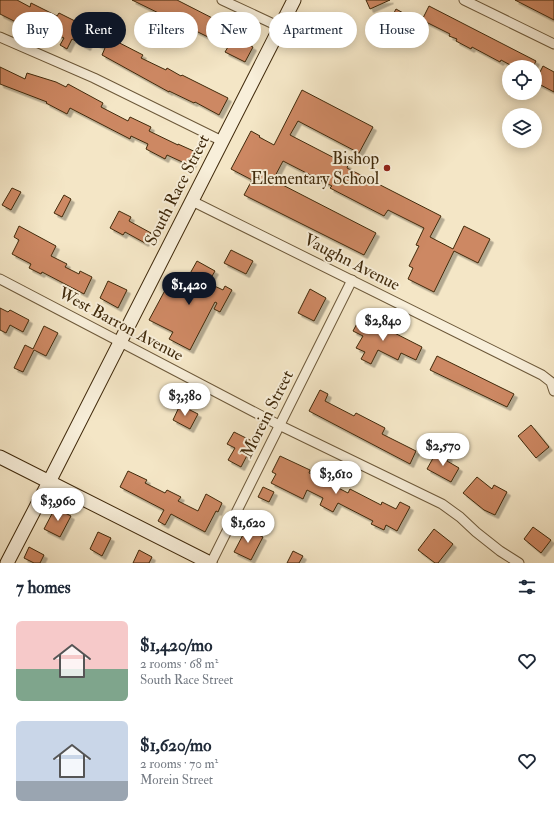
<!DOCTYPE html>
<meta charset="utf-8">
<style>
body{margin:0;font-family:"IM FELL Double Pica",serif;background:#f6f6f7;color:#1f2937;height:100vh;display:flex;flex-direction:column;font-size:15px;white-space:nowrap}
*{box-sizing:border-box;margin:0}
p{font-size:13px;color:#747a83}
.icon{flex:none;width:22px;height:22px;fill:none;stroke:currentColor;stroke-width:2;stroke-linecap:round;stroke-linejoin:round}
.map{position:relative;height:563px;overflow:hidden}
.drawer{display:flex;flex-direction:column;background:#fff;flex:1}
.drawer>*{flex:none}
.banner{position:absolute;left:12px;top:12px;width:530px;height:36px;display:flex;gap:8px}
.buttons{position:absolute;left:502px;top:60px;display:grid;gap:8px}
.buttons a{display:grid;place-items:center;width:40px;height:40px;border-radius:50%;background:#fff;box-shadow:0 2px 10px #0003;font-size:20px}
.price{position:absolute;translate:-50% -34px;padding:0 9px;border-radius:14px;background:#fff;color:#222;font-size:13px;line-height:26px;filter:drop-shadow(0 1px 2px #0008)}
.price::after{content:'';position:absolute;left:50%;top:24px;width:12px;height:9px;margin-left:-6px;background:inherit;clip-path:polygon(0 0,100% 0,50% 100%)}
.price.active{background:#111827;color:#fff}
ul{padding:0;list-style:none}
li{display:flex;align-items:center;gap:12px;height:100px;padding:0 16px}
li span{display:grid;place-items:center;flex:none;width:112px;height:80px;border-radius:6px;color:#555}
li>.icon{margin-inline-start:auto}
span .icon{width:48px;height:48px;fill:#fffc;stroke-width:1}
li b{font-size:17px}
h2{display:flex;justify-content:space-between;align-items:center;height:48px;padding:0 16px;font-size:17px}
.chip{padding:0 14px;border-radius:18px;background:#fff;box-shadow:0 2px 10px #0003;font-size:14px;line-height:36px}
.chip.active{background:#111827;color:#fff}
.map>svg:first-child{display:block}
.building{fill:#cd8863;stroke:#402a0c;filter:url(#shadow)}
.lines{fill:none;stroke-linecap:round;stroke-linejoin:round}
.street-casing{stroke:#6d593a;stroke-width:11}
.secondary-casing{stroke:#402a0c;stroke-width:15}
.street{stroke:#f8efda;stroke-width:9}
.secondary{stroke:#f8efda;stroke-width:13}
.poi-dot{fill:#8f2418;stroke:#f8efda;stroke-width:1.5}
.labels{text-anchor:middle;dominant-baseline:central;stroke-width:4;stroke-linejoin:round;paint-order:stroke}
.poi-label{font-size:17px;fill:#402a0c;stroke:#f8efda;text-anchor:end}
.street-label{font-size:17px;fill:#402a0c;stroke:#f8efda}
</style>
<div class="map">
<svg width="554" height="563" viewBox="0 0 554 563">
<defs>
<filter id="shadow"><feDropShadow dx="3.5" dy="3.5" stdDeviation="0" flood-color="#0004"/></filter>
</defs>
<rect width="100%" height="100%" fill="#f4e6c6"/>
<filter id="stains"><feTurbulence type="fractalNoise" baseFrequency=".005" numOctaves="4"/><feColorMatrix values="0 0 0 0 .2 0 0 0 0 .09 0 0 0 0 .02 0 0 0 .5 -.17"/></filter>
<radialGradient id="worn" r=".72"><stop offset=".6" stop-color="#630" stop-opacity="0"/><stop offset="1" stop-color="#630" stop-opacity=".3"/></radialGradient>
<g class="building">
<polygon points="0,0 17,0 30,7 31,3 57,16 59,13 85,26 86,24 107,35 106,36 143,55 141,58 166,70 167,68 181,76 182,75 228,98 219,115 195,102 194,103 169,91 169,92 102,55 105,48 90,41 87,47 72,39 67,49 60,45 64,38 45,29 39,39 32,35 35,29 17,20 16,22 0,14"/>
<polygon points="132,0 177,0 226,25 230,16 237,20 233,29 245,35 242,41 253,47 245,62 225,52 228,47 192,29 190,32 178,25 179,23"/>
<polygon points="366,0 390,0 370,9"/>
<polygon points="515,0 554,0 554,20"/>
<polygon points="429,6 536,61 533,67 514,67 501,60 500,62 472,47 471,49 456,41 457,39 449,36 450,34 422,20"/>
<polygon points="396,9 416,20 405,42 384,32"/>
<polygon points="543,66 554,72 554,92 535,82"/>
<polygon points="0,67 25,79 27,73 56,82 66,87 68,84 103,103 101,107 128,121 130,117 151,127 149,131 178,145 178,144 198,153 191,166 167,155 165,159 146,149 148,144 131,136 130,139 70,108 67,114 46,103 47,102 0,84"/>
<polygon points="302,90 373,127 359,153 298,121 290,135 348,165 347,168 441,216 430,237 453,249 464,226 490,239 478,263 454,251 434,292 408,279 413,268 409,266 419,246 416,245 424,228 388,210 384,216 330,188 332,186 283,161 273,180 376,233 364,255 244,195 252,180 231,169 251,131 260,136 259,137 274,145"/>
<polygon points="12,188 21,192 11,210 2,205"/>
<polygon points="64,195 71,199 62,217 54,213"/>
<polygon points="119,211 131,217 129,221 151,233 145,243 125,232 123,235 110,228"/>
<polygon points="19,226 56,246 51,256 67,264 65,267 79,274 80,271 92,277 84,294 42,272 41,274 29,268 31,264 12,254 19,240 14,237"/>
<polygon points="231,250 253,261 246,274 224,263"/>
<polygon points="197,261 215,271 208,283 223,290 225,286 232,290 220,312 214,309 217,303 215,302 190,350 169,339 173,332 149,320 170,281 182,288"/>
<polygon points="108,281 127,290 118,308 100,298"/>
<polygon points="310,289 326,298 314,321 298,313"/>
<polygon points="0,308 8,312 10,310 29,320 23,332 10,325 6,333 0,330"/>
<polygon points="361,316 422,347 416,360 401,353 398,360 378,350 371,364 361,359 365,352 356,348 363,336 353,331"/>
<polygon points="44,326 58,333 46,356 34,350 23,372 14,368 25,345 33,349"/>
<polygon points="437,356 514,394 507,407 430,370"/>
<polygon points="320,390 328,394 325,401 354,416 356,413 385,428 382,434 416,451 410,464 309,411"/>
<polygon points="180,405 198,414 190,429 173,420"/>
<polygon points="531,425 549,447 536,458 518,436"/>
<polygon points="234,432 254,442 241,467 228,460 235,448 227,444"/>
<polygon points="437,451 449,457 447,461 459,468 451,482 427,469"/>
<polygon points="280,456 310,470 309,473 348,493 350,489 381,505 382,502 396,509 400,502 410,507 397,531 386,525 384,530 371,524 373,521 338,503 333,512 320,505 323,498 307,490 303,499 271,483 276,474 272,472"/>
<polygon points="128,471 147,480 145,483 165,493 167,490 181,497 178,501 198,511 206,494 222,503 218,512 216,511 205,532 171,514 165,525 158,521 164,510 120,487"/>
<polygon points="477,477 492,489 494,485 507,492 495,515 484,510 463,493"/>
<polygon points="263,487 274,492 269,502 258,497"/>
<polygon points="55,508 71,516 60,537 44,529"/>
<polygon points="533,527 551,540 541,553 524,539"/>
<polygon points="246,529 263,537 251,560 234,552"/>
<polygon points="434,529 453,544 438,563 435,563 418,550"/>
<polygon points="98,532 111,538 102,556 90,549"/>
<polygon points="29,547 44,555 40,563 34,563 24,558"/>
<polygon points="139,550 152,557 149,563 133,563"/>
<polygon points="293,551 303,556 299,563 287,563"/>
</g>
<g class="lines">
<g class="street-casing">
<g id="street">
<polyline points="222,0 280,27"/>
<polyline points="464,0 554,44"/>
<polyline points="0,37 94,78 222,141"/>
<polyline points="192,201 542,375 551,382 554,391"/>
<polyline points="0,279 279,425 442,504 460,517 476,532 500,551 519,563"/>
<polyline points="211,563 352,280"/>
</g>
</g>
<g class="secondary-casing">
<g id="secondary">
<polyline points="0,457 210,563"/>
<polyline points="7,563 49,482 294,0"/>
</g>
</g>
<use href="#street" class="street"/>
<use href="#secondary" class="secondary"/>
</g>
<circle class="poi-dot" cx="387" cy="168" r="4"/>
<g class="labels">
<g class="poi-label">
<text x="379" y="158">Bishop<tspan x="379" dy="20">Elementary School</tspan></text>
</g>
<g class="street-label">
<text transform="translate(177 190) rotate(-63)">South Race Street</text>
<text transform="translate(352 262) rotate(27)">Vaughn Avenue</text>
<text transform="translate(121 324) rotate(28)">West Barron Avenue</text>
<text transform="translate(267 414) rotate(-63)">Morein Street</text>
</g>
</g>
<rect width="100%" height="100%" filter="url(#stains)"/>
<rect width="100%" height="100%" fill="url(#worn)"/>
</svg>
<div class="buttons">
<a><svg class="icon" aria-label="locate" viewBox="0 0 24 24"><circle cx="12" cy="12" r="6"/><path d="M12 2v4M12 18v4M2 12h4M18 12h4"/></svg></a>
<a><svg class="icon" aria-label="layers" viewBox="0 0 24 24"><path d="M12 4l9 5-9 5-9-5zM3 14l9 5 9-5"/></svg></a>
</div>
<b class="price active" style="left:189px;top:306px">$1,420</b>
<b class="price" style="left:383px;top:342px">$2,840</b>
<b class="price" style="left:185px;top:417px">$3,380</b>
<b class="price" style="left:443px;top:467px">$2,570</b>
<b class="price" style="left:336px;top:495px">$3,610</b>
<b class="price" style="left:58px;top:522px">$3,960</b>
<b class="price" style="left:248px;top:544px">$1,620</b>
<div class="banner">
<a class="chip">Buy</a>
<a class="chip active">Rent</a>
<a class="chip">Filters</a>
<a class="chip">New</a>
<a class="chip">Apartment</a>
<a class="chip">House</a>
</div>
</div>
<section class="drawer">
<h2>7 homes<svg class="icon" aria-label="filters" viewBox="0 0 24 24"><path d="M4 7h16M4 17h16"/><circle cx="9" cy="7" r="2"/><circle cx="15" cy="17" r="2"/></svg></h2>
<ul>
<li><span style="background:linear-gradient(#f6c9c9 60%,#7fa58c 0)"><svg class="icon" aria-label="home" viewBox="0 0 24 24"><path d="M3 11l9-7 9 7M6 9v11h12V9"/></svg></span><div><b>$1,420/mo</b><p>2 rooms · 68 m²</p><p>South Race Street</p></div><svg class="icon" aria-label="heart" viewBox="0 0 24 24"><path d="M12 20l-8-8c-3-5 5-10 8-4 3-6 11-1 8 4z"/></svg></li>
<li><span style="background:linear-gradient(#c9d6e8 75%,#9aa5b1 0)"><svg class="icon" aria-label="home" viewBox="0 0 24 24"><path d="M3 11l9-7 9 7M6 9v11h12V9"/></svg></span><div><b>$1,620/mo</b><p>2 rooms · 70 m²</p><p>Morein Street</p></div><svg class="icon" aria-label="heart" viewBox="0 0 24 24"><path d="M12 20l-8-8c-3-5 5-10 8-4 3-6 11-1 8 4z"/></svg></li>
</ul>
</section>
